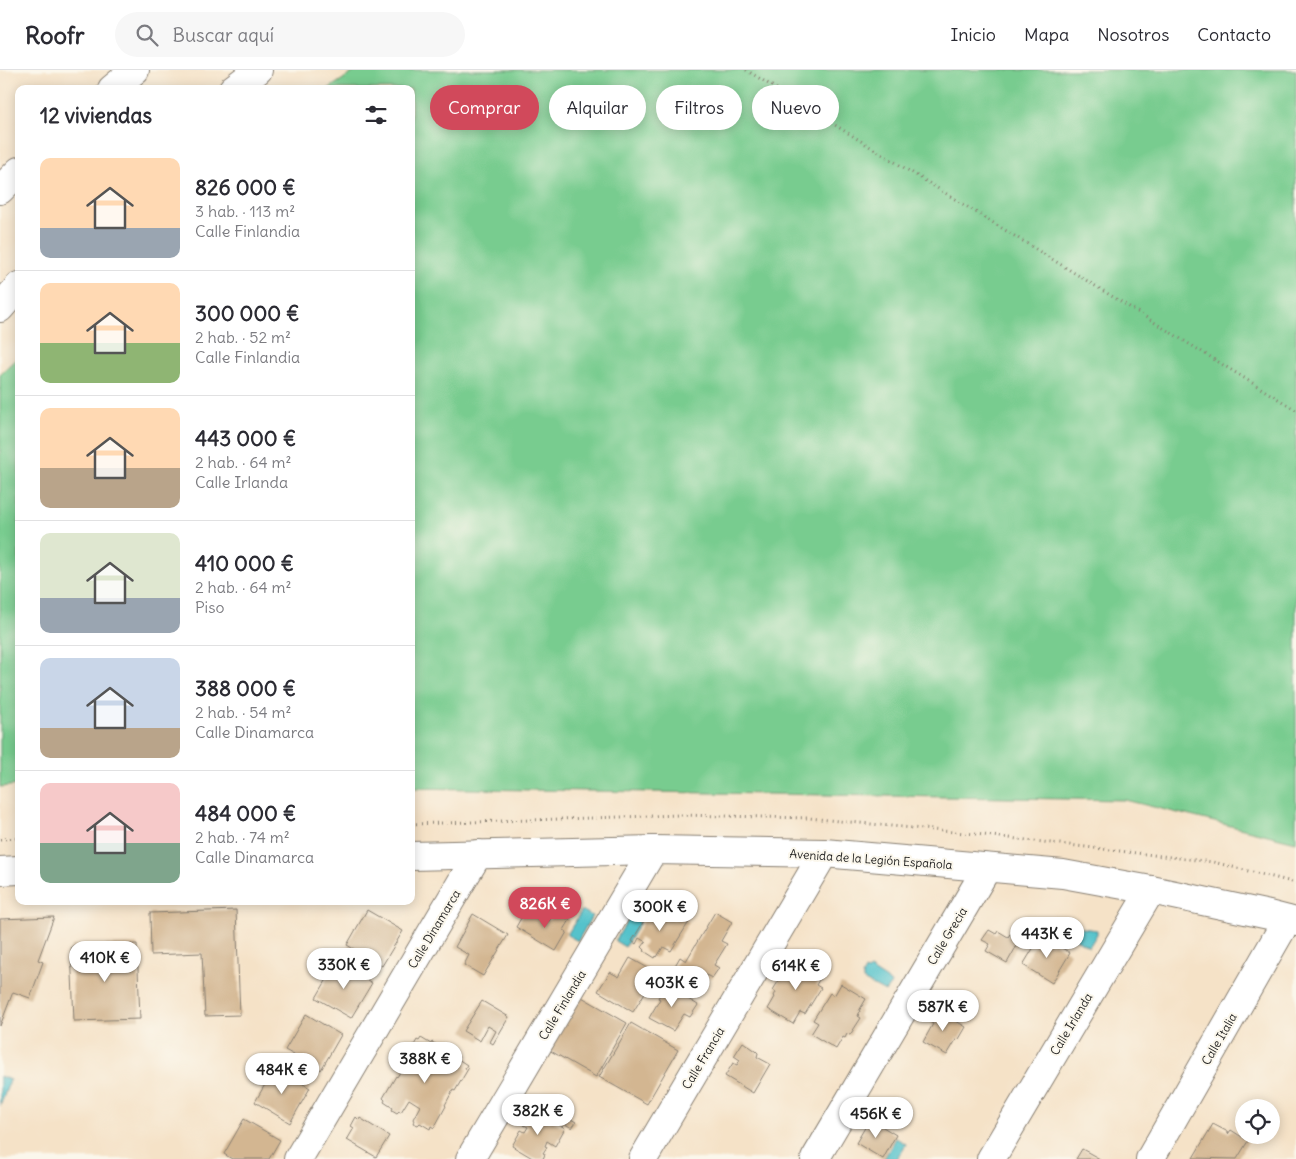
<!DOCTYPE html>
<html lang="es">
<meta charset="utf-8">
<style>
body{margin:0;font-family:Delius,sans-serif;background:#f7f7f7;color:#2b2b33;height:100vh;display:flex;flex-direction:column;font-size:19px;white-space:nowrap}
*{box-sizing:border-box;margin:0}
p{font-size:16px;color:#7c7c81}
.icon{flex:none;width:28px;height:28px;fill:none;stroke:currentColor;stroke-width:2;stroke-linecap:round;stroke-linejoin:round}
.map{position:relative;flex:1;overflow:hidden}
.drawer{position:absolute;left:15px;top:15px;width:400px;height:820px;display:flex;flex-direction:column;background:#fff;border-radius:10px;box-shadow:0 2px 12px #0003}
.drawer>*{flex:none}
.hud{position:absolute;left:430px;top:15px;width:475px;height:45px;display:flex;gap:10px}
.buttons{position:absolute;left:1235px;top:1029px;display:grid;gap:10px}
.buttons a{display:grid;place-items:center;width:45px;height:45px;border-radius:50%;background:#fff;box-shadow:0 2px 12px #0003;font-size:25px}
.price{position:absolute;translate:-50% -42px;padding:0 11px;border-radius:18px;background:#fff;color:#222;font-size:16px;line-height:32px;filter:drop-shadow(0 1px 2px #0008)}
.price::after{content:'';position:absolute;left:50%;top:30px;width:15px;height:11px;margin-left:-8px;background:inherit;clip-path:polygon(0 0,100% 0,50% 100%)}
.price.selected{background:#d1495b;color:#fff}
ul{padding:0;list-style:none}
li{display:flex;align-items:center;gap:15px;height:125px;padding:0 25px}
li+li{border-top:1px solid #e1e1e2}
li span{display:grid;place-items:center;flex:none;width:140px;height:100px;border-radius:10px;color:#555}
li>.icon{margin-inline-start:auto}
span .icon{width:60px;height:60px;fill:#fffc;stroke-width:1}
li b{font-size:21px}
h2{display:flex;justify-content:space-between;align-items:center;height:60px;padding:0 25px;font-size:21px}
.pill{padding:0 18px;border-radius:22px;background:#fff;box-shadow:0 2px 12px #0003;font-size:18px;line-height:45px}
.pill.selected{background:#d1495b;color:#fff}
header{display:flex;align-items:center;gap:30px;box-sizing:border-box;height:70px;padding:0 25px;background:#fff;border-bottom:1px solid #e1e1e2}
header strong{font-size:24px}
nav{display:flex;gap:28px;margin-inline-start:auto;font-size:18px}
.search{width:350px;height:45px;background:#f7f7f7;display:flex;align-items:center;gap:12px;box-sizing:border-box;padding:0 18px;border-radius:28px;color:#7c7c81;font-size:19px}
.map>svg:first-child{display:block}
.green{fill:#78cc8f;stroke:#4a7456}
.water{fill:#54c2cb;stroke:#386f74}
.building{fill:#d3b691}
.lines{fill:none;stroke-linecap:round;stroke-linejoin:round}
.minor-casing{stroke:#887f72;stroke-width:30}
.path{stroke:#887f72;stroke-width:3;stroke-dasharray:1 4;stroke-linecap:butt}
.minor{stroke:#fff;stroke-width:28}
.labels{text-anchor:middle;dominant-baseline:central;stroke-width:4;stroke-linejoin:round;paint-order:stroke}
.street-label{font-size:12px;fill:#1c1c1c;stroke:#fbf7ec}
</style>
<header>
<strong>Roofr</strong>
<div class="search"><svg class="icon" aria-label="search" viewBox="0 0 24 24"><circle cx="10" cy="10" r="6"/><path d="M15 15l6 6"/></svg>Buscar aquí</div>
<nav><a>Inicio</a><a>Mapa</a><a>Nosotros</a><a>Contacto</a></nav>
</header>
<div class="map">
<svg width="1296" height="1089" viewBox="0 0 1296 1089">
<rect width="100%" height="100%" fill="#fbf7ec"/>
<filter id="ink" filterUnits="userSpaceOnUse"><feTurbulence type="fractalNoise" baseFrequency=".02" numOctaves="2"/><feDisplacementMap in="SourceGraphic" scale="10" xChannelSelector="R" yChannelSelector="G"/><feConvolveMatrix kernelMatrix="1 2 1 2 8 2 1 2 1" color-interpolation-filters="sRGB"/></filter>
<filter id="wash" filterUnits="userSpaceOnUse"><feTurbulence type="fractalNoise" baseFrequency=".0096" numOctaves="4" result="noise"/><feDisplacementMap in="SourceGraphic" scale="20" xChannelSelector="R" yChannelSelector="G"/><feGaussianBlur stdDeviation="1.12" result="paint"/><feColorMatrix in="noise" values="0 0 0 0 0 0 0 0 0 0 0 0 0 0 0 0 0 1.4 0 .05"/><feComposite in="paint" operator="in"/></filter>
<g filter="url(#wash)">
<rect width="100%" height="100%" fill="#f5e2c7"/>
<g class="green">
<polygon points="357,0 1296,0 1296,772 1125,730 411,718 411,19 328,19"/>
<polygon points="19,286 19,715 0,717 0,304"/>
</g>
<g class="water">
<polygon points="582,840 592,846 578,871 567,865"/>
<polygon points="630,846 640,852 625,877 615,871"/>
<polygon points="1062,855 1097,860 1097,864 1089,877 1060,859"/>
<polygon points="870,899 890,912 891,914 885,922 863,910 863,907 862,906 865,900 867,901"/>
<polygon points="0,1006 10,1010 0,1036"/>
<polygon points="896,1068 906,1074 897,1089 884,1089"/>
</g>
<g id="blocks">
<g class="building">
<polygon points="653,839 658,842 659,841 674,850 677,845 689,852 671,881 663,877 657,887 656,886 655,888 644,881 645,880 642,877 646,872 639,868 636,874 632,871 648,844 649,845"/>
<polygon points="236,840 240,945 205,946 202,883 151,885 150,843"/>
<polygon points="367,840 403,861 382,896 347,875"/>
<polygon points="555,841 570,850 564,860 567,862 556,881 516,857 524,843 531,846 534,842 549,851"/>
<polygon points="715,842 732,852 721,871 727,874 714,895 719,898 712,908 706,905 700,916 673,899 680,887 686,891"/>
<polygon points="473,844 508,865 483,906 464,895 469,885 455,877"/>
<polygon points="54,847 38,890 43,892 30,928 13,922 0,956 0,849"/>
<polygon points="989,860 996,864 998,861 1008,867 1010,864 1020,870 1007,893 986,881 990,874 982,870"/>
<polygon points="1040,867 1052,874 1053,872 1070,883 1052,913 1023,895"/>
<polygon points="137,874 140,949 74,951 71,880 72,876"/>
<polygon points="630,888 657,903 633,942 598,921 610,902 619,907"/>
<polygon points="798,888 823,903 816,915 821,918 805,944 800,942 793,954 768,939 775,927 774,926 776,922 773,920 784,902 787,904 789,900 791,900"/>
<polygon points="337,892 372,913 351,948 316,928"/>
<polygon points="841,914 866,929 859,941 860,941 858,946 861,948 850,965 847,964 845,968 843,967 836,979 811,964 818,953 813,950 830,923 834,926"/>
<polygon points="666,915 684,925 683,926 698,935 690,947 684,944 673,961 649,948 660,929 658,928"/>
<polygon points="580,926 627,953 596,1007 549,980"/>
<polygon points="482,931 509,947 493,974 490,972 496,961 488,956 480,971 463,961"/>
<polygon points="936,939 966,957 959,969 957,968 947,985 923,972 933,954 929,951"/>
<polygon points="306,944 341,965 321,1000 285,980"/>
<polygon points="631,953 678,980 647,1034 599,1007"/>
<polygon points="421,968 431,974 432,972 437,975 436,977 438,978 431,991 442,998 450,985 452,987 454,984 459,987 458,989 467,995 465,998 468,999 455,1021 453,1020 445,1035 446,1036 434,1058 431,1056 430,1059 420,1053 418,1055 413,1053 414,1051 413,1049 420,1036 409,1029 401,1042 399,1041 397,1043 392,1040 393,1038 384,1032 385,1030 383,1028 396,1006 397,1007 402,999 406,992 405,991 417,970 419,971"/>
<polygon points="743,972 756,981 758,983 757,987 770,994 753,1023 725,1006 733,993 737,995 740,990 734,986"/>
<polygon points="275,997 310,1018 290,1053 255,1032"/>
<polygon points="533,1040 543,1046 541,1048 547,1050 549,1053 551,1050 565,1058 555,1076 547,1071 545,1076 547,1077 543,1083 545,1084 543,1089 534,1089 512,1076 521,1060 525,1062 528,1057 524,1055"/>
<polygon points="562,1044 576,1052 572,1058 558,1050"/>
<polygon points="356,1047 359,1050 360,1048 389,1066 376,1087 347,1070 354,1058 351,1056"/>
<polygon points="244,1049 280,1070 269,1089 232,1089 224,1084"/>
<polygon points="870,1049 896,1065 883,1089 856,1073"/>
<polygon points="1213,1054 1228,1062 1228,1064 1231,1060 1248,1071 1237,1089 1193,1088"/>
<polygon points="1082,1079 1100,1089 1076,1089"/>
</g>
</g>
</g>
<g filter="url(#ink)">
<use href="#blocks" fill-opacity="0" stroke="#887f72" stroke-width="1"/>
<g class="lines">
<g class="minor-casing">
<g id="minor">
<polyline points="112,19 135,0"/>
<polyline points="233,19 258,0"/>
<polyline points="0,120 19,101"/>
<polyline points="0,238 19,216"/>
<polyline points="411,786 653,780 824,783 1063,804 1151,820 1269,845 1296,852"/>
<polyline points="0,801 19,800"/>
<polyline points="298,1089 478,784"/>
<polyline points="470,1089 653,780"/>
<polyline points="643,1089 824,783"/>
<polyline points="815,1089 987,798"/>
<polyline points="991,1089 1151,820"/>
<polyline points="1150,1089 1287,850"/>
</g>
</g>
<g class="path">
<polyline points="746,0 1296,340"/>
<polyline points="411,754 680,745 808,748 975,764 1213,792 1296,813"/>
<polyline points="0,769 19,768"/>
</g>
<use href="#minor" class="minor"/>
</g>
</g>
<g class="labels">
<g class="street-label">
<text transform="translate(871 789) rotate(4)">Avenida de la Legión Española</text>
<text transform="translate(434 859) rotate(-59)">Calle Dinamarca</text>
<text transform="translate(947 866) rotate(-59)">Calle Grecia</text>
<text transform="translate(562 935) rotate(-59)">Calle Finlandia</text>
<text transform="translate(1071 954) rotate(-59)">Calle Irlanda</text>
<text transform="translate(1219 969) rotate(-60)">Calle Italia</text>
<text transform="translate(703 988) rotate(-59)">Calle Francia</text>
</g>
</g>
</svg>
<div class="buttons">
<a><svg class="icon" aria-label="locate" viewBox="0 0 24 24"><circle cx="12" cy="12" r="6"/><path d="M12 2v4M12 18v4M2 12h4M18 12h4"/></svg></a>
</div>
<b class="price selected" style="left:545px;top:859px">826K €</b>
<b class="price" style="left:660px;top:862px">300K €</b>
<b class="price" style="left:1047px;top:889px">443K €</b>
<b class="price" style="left:105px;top:913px">410K €</b>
<b class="price" style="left:344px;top:920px">330K €</b>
<b class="price" style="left:796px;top:921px">614K €</b>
<b class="price" style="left:672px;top:938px">403K €</b>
<b class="price" style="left:943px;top:962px">587K €</b>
<b class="price" style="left:425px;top:1014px">388K €</b>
<b class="price" style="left:282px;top:1025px">484K €</b>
<b class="price" style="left:538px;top:1066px">382K €</b>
<b class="price" style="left:876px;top:1069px">456K €</b>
<div class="hud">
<a class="pill selected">Comprar</a>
<a class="pill">Alquilar</a>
<a class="pill">Filtros</a>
<a class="pill">Nuevo</a>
</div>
<section class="drawer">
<h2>12 viviendas<svg class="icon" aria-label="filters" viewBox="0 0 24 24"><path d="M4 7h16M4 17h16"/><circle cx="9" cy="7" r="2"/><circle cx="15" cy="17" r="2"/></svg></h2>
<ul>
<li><span style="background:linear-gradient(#ffd9b3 70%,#9aa5b1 0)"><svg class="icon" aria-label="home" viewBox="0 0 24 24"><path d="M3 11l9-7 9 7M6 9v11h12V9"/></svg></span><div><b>826 000 €</b><p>3 hab. · 113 m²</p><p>Calle Finlandia</p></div></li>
<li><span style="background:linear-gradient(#ffd9b3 60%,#8fb573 0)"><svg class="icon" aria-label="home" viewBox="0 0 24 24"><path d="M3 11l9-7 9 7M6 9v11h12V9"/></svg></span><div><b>300 000 €</b><p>2 hab. · 52 m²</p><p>Calle Finlandia</p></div></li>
<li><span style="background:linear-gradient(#ffd9b3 60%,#b9a48a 0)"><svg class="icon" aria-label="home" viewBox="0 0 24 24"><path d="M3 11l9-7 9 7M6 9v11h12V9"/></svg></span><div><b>443 000 €</b><p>2 hab. · 64 m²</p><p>Calle Irlanda</p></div></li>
<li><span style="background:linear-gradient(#dfe7d0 65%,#9aa5b1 0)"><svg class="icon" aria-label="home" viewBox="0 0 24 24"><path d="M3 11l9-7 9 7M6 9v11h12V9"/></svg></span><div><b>410 000 €</b><p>2 hab. · 64 m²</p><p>Piso</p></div></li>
<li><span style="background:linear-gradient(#c9d6e8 70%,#b9a48a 0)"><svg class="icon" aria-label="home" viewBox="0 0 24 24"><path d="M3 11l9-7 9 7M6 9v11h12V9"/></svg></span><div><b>388 000 €</b><p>2 hab. · 54 m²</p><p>Calle Dinamarca</p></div></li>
<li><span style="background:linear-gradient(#f6c9c9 60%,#7fa58c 0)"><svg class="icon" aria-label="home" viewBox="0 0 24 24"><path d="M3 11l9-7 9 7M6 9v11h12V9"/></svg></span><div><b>484 000 €</b><p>2 hab. · 74 m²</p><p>Calle Dinamarca</p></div></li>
</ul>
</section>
</div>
